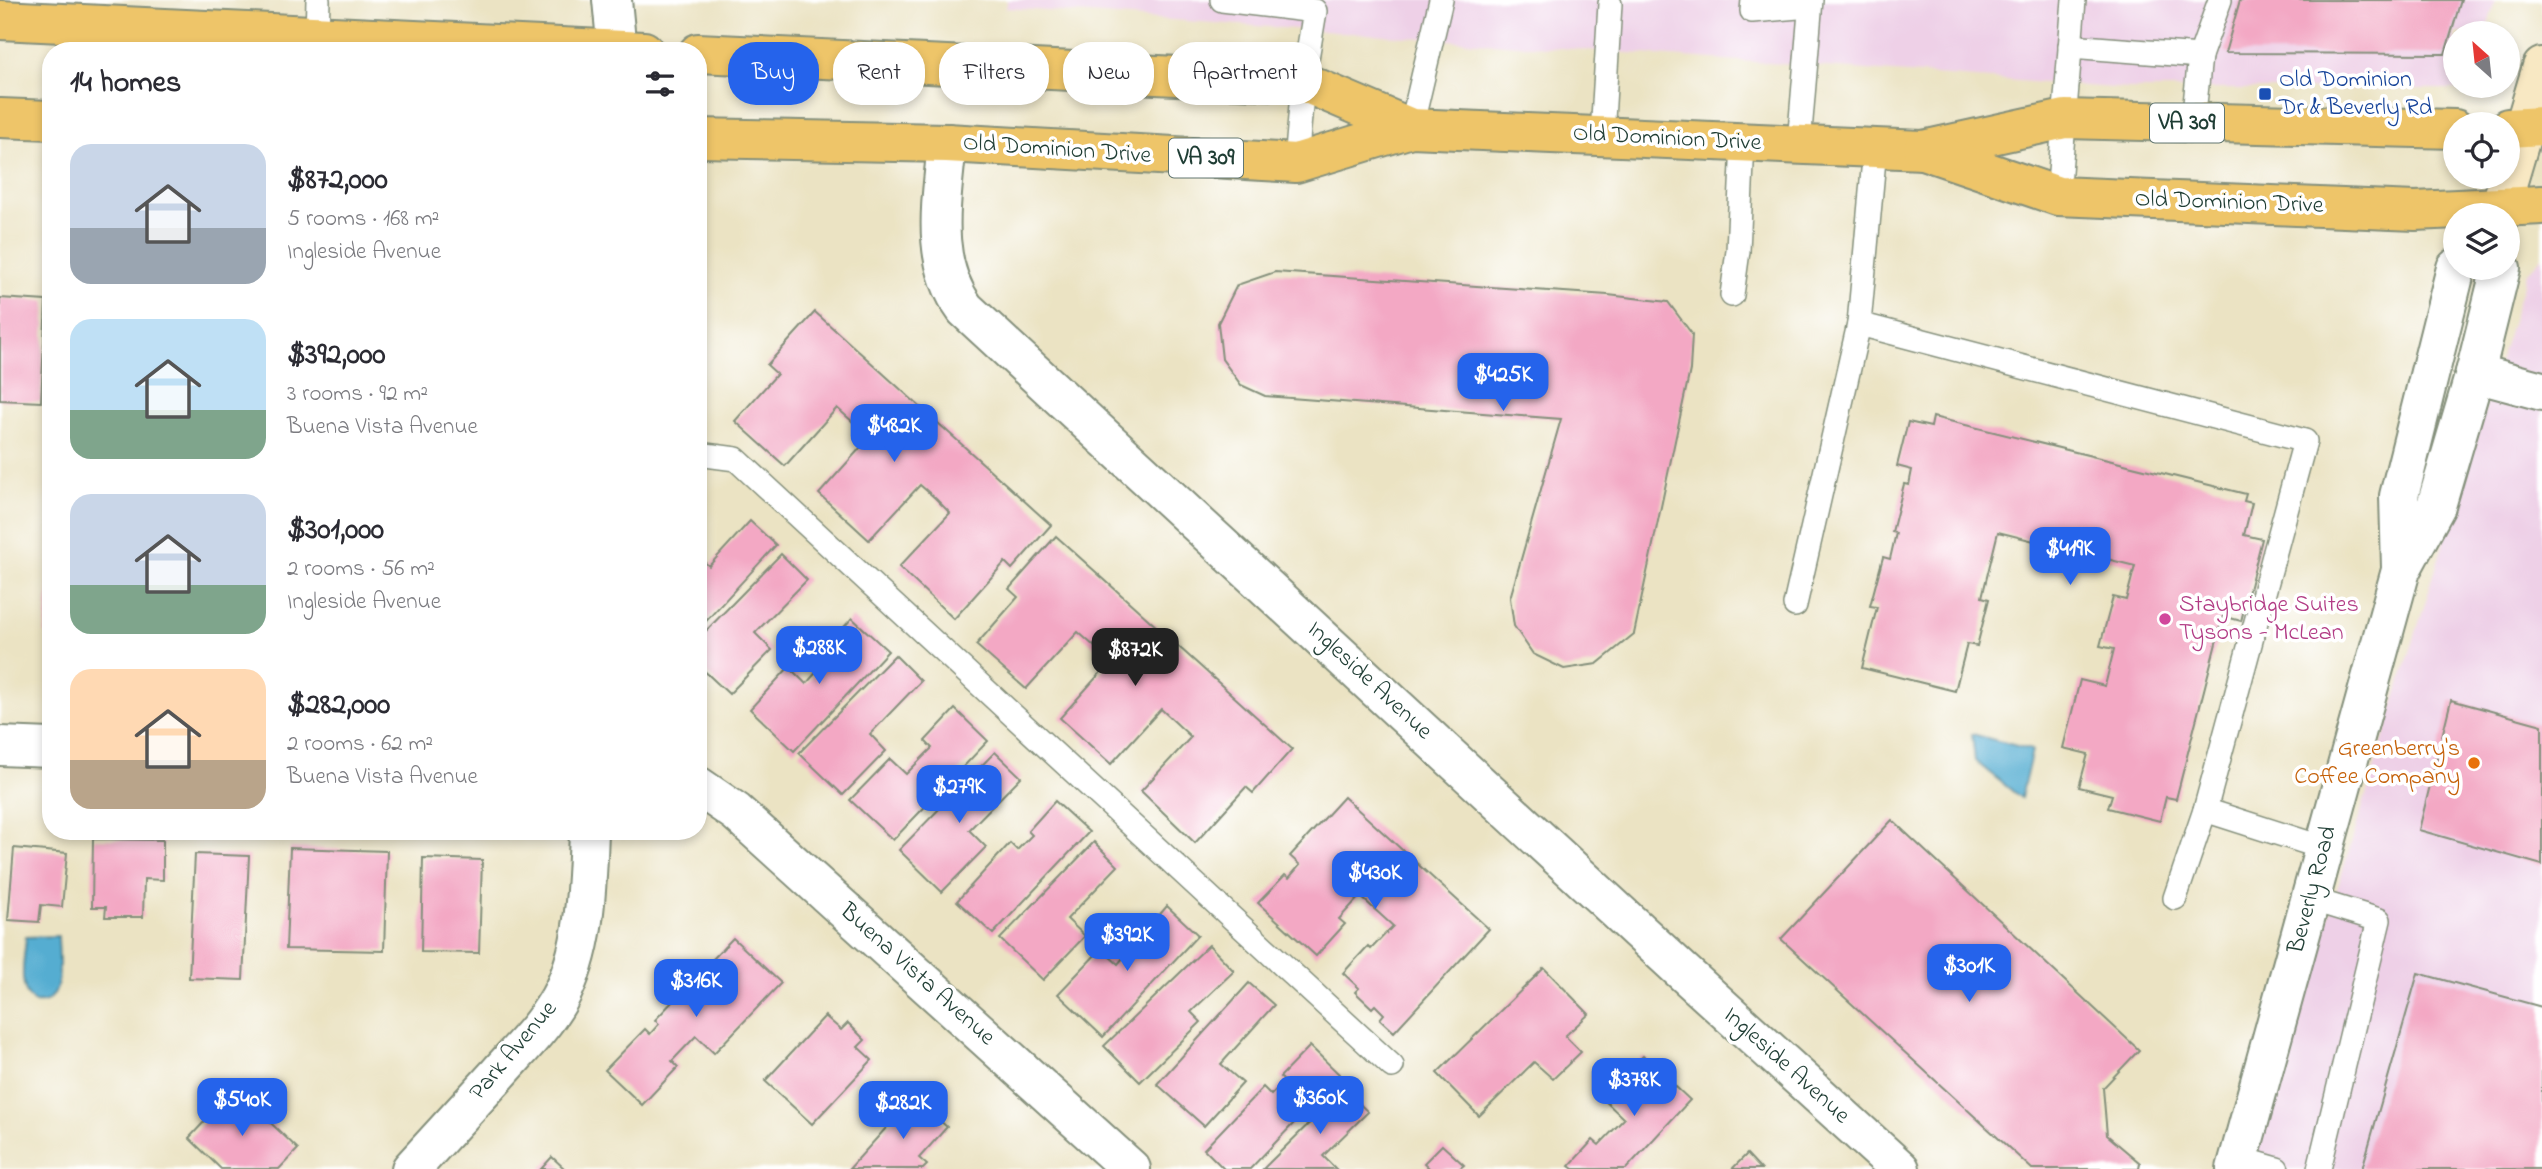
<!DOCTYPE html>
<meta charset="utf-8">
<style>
body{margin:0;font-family:"Indie Flower",sans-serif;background:#f2f2f3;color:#2b2b33;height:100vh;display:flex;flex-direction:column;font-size:26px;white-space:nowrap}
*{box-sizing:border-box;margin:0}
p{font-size:23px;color:#7c7c81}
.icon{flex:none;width:38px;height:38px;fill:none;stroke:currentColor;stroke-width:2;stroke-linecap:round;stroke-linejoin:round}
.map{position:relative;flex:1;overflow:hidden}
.details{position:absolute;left:42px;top:42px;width:665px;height:798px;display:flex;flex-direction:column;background:#fff;border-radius:28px;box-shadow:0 4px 10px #0003}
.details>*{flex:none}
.banner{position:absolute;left:728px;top:42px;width:665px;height:63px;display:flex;gap:14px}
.needle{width:46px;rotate:333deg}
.fabs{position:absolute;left:2443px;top:21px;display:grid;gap:14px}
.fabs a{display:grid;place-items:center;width:77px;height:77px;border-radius:50%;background:#fff;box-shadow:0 4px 10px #0003;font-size:35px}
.price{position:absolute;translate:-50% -60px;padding:0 16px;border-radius:14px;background:#2563eb;color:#fff;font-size:23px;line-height:46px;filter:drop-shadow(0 2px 4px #0008)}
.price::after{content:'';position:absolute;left:50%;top:42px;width:21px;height:16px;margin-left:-10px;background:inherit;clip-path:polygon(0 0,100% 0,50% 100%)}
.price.selected{background:#222;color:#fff}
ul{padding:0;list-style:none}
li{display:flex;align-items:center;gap:21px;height:175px;padding:0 28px}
li span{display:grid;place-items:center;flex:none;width:196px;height:140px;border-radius:21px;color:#555}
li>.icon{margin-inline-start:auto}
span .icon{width:84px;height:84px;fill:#fffc;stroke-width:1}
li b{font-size:30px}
h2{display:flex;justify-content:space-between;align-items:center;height:84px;padding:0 28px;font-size:30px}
.pill{padding:0 24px;border-radius:28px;background:#fff;box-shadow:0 4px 10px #0003;font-size:24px;line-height:63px}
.pill.selected{background:#2563eb;color:#fff}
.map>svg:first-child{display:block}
.built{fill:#eed0e7}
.water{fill:#54add1;stroke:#3a7582;stroke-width:2}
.building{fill:#f3a8c4}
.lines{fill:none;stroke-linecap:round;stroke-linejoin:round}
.lane-casing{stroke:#85907c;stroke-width:26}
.street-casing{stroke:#85907c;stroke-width:42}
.secondary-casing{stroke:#85907c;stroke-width:42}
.primary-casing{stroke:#85907c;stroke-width:42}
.lane{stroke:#fff;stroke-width:23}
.street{stroke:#fff;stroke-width:38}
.secondary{stroke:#f8e8c3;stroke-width:38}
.primary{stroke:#eec569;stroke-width:38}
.transit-dot{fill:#1a4fb4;stroke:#fff;stroke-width:2.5}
.hotel-dot{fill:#d1479c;stroke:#fff;stroke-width:2.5}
.food-dot{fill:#e8710a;stroke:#fff;stroke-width:2.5}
.labels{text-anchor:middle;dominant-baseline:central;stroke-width:7;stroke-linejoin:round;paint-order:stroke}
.shield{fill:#fff;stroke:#627771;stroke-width:2}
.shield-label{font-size:23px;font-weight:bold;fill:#1f3d34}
.transit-label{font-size:24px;fill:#164399;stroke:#fff;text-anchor:start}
.street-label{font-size:24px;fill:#1f3d34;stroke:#fff}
.hotel-label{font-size:24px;fill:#b23c85;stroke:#fff;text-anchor:start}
.food-label{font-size:24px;fill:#c56008;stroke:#fff;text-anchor:end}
</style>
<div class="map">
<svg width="2542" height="1169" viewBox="0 0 2542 1169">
<rect width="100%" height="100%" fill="#fff"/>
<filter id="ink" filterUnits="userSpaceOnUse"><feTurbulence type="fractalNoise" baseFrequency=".0143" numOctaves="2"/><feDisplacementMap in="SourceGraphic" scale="14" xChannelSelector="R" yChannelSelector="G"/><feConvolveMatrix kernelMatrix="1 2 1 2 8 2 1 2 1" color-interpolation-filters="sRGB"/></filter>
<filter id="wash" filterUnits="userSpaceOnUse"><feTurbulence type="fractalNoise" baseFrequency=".00686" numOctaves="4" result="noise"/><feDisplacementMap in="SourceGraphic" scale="28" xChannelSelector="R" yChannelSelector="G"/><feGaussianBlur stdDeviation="1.57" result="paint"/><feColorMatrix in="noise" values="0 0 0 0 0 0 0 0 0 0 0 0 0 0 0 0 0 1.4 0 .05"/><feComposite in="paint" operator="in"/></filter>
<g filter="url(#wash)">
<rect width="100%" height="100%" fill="#ebe3c3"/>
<g class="built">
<polygon points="1008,0 2495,0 2486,33 2455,33 2455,86 2471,86 2471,89 2128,89 1006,8"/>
<polygon points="2542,256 2542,1169 2251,1169 2526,275"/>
</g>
<g class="water">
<polygon points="1972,734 2032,750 2021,798 1975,761"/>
<path d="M 58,936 C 58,957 67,1007 34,1002 C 16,990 25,956 26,937 Z"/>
</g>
<g id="blocks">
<g class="building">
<polygon points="2240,0 2461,0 2445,54 2225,53"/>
<polygon points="1275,272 1608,295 1668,302 1692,334 1690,370 1634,634 1597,664 1564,669 1533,654 1514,626 1510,598 1561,419 1265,396 1241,385 1222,359 1218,323 1237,285"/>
<polygon points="0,298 46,301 41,402 0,400"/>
<polygon points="815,312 1051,525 1012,569 1005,562 954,619 899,567 950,513 935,498 920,485 869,540 819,494 870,437 837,408 785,466 735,421 777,374 767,365"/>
<polygon points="1933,417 2246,494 2244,501 2252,503 2244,535 2262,539 2241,621 2223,616 2176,799 2166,797 2160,821 2108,808 2112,795 2079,787 2088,754 2063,748 2080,680 2105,686 2114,649 2100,646 2113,597 2126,600 2135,566 1998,532 1982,597 1989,599 1977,646 1967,644 1955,691 1862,668 1877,607 1870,606 1883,557 1890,559 1896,533 1892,532 1904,484 1909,485 1912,470 1897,466 1908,422 1931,427"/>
<polygon points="750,521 776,545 698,630 698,557 709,566"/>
<polygon points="1056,536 1292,749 1253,793 1246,787 1195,843 1141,791 1191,737 1161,709 1111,764 1060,718 1111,661 1078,632 1026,689 976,645 1018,597 1009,589"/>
<polygon points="781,554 807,580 755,633 772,650 729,694 698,665 698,639"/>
<polygon points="49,585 51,585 51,634 45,634"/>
<polygon points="852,618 888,651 794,751 750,709 789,667 806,684 828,659 822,652"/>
<polygon points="895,655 921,681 870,734 886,751 843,795 799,753"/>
<polygon points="2451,700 2542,725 2542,865 2419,830"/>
<polygon points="955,709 988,741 893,840 850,800 890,759 906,774 932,748 925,741"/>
<polygon points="995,752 1021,777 969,830 986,847 942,892 899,850"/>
<polygon points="1344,797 1489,929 1394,1032 1380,1019 1384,1014 1375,1005 1372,1008 1355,992 1359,988 1343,973 1368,946 1371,949 1393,926 1360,896 1339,919 1345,924 1316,956 1258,903 1285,875 1289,878 1300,865 1290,856"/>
<polygon points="1055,801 1089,832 993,934 957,901 1010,843 1017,850 1032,835 1028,831"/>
<polygon points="1892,820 2139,1050 2103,1088 2107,1135 2140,1163 2139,1169 2032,1169 1781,939"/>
<polygon points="93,839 163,840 163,880 144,879 143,917 105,917 106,907 92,907"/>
<polygon points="1094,842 1118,866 1067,919 1085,936 1043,980 1000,939"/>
<polygon points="14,848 67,853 62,907 41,905 39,922 8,920"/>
<polygon points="290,848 387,851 384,951 286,949"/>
<polygon points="195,854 249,856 243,980 189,978"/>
<polygon points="423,858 482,860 479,953 421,952"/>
<polygon points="1167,906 1198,935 1103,1037 1058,994 1101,949 1118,964"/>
<polygon points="733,938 781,983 714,1053 696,1036 672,1061 678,1067 642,1105 605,1070 645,1029 650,1034 659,1024 655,1020"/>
<polygon points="1209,945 1234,971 1191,1012 1201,1022 1140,1082 1104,1046"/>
<polygon points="1544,968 1589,1014 1565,1036 1581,1052 1553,1079 1534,1062 1479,1116 1437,1073"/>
<polygon points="2418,973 2542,1007 2542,1169 2362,1169"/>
<polygon points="1249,983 1274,1005 1221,1064 1243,1083 1204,1126 1157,1084"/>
<polygon points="825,1016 841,1030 848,1023 865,1040 858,1047 872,1060 812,1124 765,1081"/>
<polygon points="1310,1046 1340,1075 1250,1169 1224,1169 1204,1149 1263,1087 1271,1095 1284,1081 1280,1077"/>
<polygon points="1643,1056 1690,1100 1626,1169 1573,1169 1569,1166 1593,1140 1599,1145 1624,1119 1603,1099"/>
<polygon points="235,1089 298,1149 279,1169 221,1169 189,1138"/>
<polygon points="1344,1089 1368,1112 1323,1156 1336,1169 1263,1169"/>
<polygon points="914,1097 947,1127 919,1158 927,1165 923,1169 849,1169"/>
<polygon points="1442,1145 1464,1165 1459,1169 1430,1169 1424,1163"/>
<polygon points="1747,1154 1761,1169 1732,1169"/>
<polygon points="552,1157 565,1169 541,1169"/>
</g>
</g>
</g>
<g filter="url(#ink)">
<use href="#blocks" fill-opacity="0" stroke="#85907c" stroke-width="2"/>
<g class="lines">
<g class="lane-casing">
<g id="lane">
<polyline points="1222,0 1315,11 1303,82 1296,163"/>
<polyline points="1753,0 1752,11 1810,6"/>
<polyline points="317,34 318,0"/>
<polyline points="2070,46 2200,56"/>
<polyline points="2193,123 2200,56 2220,0"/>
<polyline points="1411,128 1441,0"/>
<polyline points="1602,136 1610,4"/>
<polyline points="1799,144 1811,0"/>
<polyline points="2058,196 2074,0"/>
<polyline points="1732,295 1738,251 1743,142"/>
<polyline points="1859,324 1875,148"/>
<polyline points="698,454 736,459 1392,1066"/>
<polyline points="1795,605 1859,324 2305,441 2205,810 2175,898"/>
<polyline points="2205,810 2324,848"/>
<polyline points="2310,899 2379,920 2319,1169"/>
<polyline points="2239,1158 2277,1169"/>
</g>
</g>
<g class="street-casing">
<g id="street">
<polyline points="612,0 617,51"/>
<path d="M 947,143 C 942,201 929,259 965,309 L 1681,970 L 1900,1169"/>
<polyline points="2475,373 2542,391"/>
<polyline points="2401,568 2399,496 2456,268"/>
<polyline points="0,746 51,748"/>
<polyline points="698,786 736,812 1131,1169"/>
<path d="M 411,1169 C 440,1137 469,1106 498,1074 C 519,1050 543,1027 559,999 C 586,950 587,886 589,831"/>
<polyline points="2236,1169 2401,570 2436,506 2475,373 2501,268"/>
</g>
</g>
<g class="secondary-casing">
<polyline id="secondary" points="2500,208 2542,67"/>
</g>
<g class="primary-casing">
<g id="primary">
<polyline points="0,20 644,51"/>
<polyline points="698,53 1303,82 1411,128"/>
<polyline points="0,118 51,120"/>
<polyline points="2508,128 2542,126"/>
<polyline points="698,138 947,143 1296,163 1411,128 1923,150 2065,119 2455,129"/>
<polyline points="1923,150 2058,196 2415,211 2542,205"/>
</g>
</g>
<use href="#lane" class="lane"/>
<use href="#street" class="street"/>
<use href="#secondary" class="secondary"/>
<use href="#primary" class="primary"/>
</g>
</g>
<rect class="transit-dot" x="2258" y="87" width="14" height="14" rx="3.5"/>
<circle class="hotel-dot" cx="2165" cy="619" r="7"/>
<circle class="food-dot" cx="2474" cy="763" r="7"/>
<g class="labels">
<g class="shield">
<rect x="2150" y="103.5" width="74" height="39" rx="5"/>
<rect x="1169" y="138.5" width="74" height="39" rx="5"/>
</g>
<g class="shield-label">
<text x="2187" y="123">VA 309</text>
<text x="1206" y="158">VA 309</text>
</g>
<g class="transit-label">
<text x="2279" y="80">Old Dominion<tspan x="2279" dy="28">Dr &amp; Beverly Rd</tspan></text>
</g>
<g class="street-label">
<text transform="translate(1667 139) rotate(3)">Old Dominion Drive</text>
<text transform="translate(1057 150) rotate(4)">Old Dominion Drive</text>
<text transform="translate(2229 203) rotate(2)">Old Dominion Drive</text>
<text transform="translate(1369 681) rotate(43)">Ingleside Avenue</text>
<text transform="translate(2313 890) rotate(-75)">Beverly Road</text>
<text transform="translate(917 975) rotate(42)">Buena Vista Avenue</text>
<text transform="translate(514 1051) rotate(-50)">Park Avenue</text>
<text transform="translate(1786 1066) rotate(42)">Ingleside Avenue</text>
</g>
<g class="hotel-label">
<text x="2179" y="605">Staybridge Suites<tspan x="2179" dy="28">Tysons - McLean</tspan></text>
</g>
<g class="food-label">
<text x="2460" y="749">Greenberry's<tspan x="2460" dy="28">Coffee Company</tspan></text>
</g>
</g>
</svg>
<div class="fabs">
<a><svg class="needle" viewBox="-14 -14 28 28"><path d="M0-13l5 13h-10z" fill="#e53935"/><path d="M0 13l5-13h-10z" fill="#7c7c81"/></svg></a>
<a><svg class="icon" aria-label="locate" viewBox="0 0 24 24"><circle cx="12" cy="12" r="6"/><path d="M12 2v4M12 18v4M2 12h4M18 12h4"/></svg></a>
<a><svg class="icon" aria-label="layers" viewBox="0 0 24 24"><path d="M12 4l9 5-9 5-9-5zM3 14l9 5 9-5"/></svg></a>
</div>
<b class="price" style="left:1503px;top:413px">$425K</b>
<b class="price" style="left:894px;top:464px">$482K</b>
<b class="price" style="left:2070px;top:587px">$419K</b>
<b class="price" style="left:819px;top:686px">$288K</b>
<b class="price selected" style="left:1135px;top:688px">$872K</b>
<b class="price" style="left:959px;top:825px">$279K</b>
<b class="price" style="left:1375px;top:911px">$430K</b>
<b class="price" style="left:1127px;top:973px">$392K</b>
<b class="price" style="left:1969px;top:1004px">$301K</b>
<b class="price" style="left:696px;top:1019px">$316K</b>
<b class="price" style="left:1634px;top:1118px">$378K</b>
<b class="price" style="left:1320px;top:1136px">$360K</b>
<b class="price" style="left:242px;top:1138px">$540K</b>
<b class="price" style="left:903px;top:1141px">$282K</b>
<div class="banner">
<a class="pill selected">Buy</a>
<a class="pill">Rent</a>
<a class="pill">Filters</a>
<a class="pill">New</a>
<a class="pill">Apartment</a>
</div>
<section class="details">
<h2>14 homes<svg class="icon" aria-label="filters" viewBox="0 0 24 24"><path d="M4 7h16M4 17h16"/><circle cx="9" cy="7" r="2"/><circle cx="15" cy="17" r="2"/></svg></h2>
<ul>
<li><span style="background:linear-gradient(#c9d6e8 60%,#9aa5b1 0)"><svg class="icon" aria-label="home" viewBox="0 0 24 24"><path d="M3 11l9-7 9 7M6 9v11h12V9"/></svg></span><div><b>$872,000</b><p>5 rooms · 168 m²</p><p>Ingleside Avenue</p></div></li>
<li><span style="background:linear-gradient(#bfe0f5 65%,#7fa58c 0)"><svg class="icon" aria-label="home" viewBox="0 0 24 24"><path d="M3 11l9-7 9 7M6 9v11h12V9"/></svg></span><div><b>$392,000</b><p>3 rooms · 92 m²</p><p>Buena Vista Avenue</p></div></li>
<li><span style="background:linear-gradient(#c9d6e8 65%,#7fa58c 0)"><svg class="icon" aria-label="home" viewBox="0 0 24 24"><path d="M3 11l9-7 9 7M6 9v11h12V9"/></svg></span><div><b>$301,000</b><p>2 rooms · 56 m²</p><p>Ingleside Avenue</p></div></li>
<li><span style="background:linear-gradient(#ffd9b3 65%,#b9a48a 0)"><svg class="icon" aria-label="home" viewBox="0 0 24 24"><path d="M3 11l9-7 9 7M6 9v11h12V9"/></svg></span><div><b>$282,000</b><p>2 rooms · 62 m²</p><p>Buena Vista Avenue</p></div></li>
</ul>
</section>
</div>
